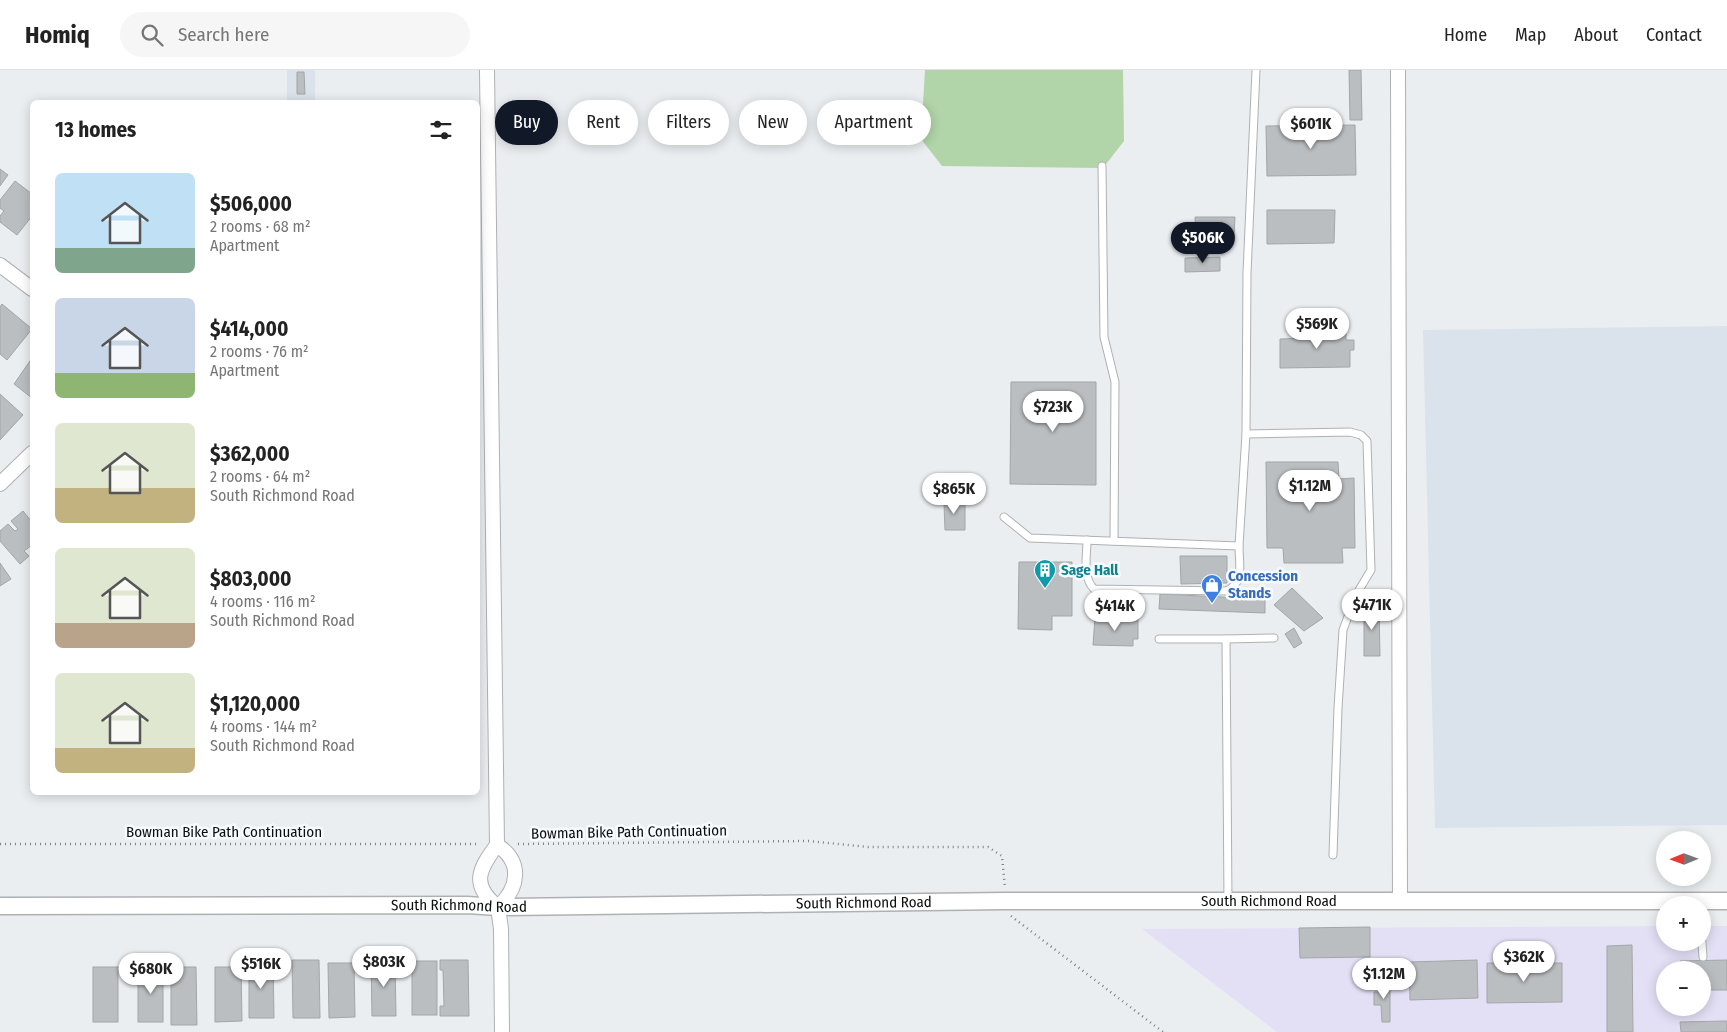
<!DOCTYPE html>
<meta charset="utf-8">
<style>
body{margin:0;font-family:"Fira Sans Condensed",sans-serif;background:#f6f6f6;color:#222;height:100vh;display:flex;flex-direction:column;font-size:19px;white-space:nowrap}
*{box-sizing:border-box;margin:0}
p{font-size:16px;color:#767676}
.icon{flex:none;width:28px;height:28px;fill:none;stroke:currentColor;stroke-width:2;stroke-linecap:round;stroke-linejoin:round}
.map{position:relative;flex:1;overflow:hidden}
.side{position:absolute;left:30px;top:30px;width:450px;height:695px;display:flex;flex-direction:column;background:#fff;border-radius:8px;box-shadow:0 2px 12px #0003}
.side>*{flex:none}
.banner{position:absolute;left:495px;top:30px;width:475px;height:45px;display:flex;gap:10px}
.needle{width:32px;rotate:269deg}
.tools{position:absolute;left:1656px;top:761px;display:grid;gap:10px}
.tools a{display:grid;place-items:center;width:55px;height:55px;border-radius:50%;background:#fff;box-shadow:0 2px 12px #0003;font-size:25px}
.price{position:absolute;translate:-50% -42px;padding:0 11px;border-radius:18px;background:#fff;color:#222;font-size:16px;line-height:32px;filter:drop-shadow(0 1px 2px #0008)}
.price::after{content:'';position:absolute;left:50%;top:30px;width:15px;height:11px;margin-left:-8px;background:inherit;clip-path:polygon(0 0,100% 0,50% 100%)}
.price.on{background:#111827;color:#fff}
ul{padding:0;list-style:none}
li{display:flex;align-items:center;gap:15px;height:125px;padding:0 25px}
li span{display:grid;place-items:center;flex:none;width:140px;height:100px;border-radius:8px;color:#555}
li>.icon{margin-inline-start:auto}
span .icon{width:60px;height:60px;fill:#fffc;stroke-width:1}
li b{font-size:21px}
h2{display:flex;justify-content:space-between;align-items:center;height:60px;padding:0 25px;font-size:21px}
.chip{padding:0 18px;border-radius:22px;background:#fff;box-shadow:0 2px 12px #0003;font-size:18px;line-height:45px}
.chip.on{background:#111827;color:#fff}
header{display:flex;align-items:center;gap:30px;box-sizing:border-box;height:70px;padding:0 25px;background:#fff;border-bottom:1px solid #e0e0e0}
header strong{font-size:24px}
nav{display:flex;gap:28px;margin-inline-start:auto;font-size:18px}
.search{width:350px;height:45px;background:#f6f6f6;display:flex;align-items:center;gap:12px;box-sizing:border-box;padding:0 18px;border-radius:28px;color:#767676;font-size:19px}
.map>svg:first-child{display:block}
.built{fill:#dae3eb}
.industrial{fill:#e3e0f6;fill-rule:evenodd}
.green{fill:#b1d4a8}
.building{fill:#bbbec1;stroke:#a3a6a9}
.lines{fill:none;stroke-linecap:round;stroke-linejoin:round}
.service-casing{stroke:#aeb1b4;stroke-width:9}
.minor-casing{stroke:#aeb1b4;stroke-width:16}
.tertiary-casing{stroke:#aeb1b4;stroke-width:19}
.path{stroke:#808385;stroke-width:2.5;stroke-dasharray:1 4;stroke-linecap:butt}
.service{stroke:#fff;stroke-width:7}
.minor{stroke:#fff;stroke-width:14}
.tertiary{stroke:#fff;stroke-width:16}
.labels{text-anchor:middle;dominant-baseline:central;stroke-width:5;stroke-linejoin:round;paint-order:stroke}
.culture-label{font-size:15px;font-weight:bold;fill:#0d838f;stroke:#f8fbfe;text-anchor:start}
.shop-label{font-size:15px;font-weight:bold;fill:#366cbe;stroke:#f8fbfe;text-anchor:start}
.street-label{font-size:15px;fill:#0c0d0e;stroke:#f8fbfe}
</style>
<header>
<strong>Homiq</strong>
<div class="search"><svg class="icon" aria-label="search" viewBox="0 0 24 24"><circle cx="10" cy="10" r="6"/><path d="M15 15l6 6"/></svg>Search here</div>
<nav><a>Home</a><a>Map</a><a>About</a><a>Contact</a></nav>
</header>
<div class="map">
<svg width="1727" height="962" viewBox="0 0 1727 962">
<rect width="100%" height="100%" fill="#eaeef1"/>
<g class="built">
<rect x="287" y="0" width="28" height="32"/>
<polygon points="1727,256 1727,755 1435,758 1423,260"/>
</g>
<path class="industrial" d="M 1665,856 L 1665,872 L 1702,872 L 1703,856 L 1727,856 L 1727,962 L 1277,962 L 1142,859 ZM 1665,900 L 1702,900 L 1702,938 L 1665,938 Z"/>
<polygon class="green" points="925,0 1123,0 1124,71 1103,98 942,96 921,69"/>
<g class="building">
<polygon points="1349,0 1361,0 1362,50 1350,50"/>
<polygon points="297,2 304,2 305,24 297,24"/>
<polygon points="1355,55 1356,105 1267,106 1266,56"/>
<polygon points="0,99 8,105 0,116"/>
<polygon points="15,111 32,124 32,146 17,165 0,152 0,146 4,141 0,138 0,130"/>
<polygon points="1267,140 1335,140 1334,173 1267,174"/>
<polygon points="1195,147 1235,147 1234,167 1196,167"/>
<polygon points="1220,187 1220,201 1185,202 1185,188"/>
<polygon points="2,234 32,259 7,290 0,284 0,237"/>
<polygon points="1346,259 1346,270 1354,270 1354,280 1350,280 1350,297 1280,298 1280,269 1312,268 1312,260"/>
<polygon points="32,288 32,328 14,314"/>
<polygon points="1011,312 1096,312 1096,415 1010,414"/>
<polygon points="0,324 23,345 0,370"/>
<polygon points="1266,392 1338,392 1339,409 1354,408 1355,478 1342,478 1343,493 1284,493 1283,478 1267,478"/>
<polygon points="938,424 943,424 943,433 946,434 965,434 965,460 945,460 944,434 938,434"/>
<polygon points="23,441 32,452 32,475 24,481 29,486 20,494 0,471 0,461 8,454 15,461 18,459 11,451"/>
<polygon points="1180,486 1227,486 1227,513 1181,514"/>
<polygon points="1019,492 1072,492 1072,546 1052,546 1052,560 1018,559"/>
<polygon points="0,493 11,509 0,516"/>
<polygon points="1292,518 1323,548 1304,561 1274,535"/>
<polygon points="1160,524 1265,529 1265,543 1159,539"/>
<polygon points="1364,535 1379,535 1380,586 1364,586"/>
<polygon points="1095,547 1138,549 1138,569 1133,569 1133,576 1093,575"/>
<polygon points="1294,558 1302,573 1294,578 1285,564"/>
<polygon points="1370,857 1370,887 1300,888 1299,858"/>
<polygon points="1632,875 1633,962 1607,962 1607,876"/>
<polygon points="292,890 319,890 320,948 293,948"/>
<polygon points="371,890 395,890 396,946 372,946"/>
<polygon points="440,890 468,890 469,946 440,946 440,936 444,936 443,900 440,900"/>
<polygon points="1477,890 1478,928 1410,930 1409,892"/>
<polygon points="1727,890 1727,920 1702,920 1702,900 1681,900 1680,891"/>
<polygon points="249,891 273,891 274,948 249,948"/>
<rect x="412" y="891" width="25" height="54"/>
<polygon points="328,893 354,893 355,947 329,948"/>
<polygon points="1487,893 1562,893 1562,932 1487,933"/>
<rect x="93" y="897" width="25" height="55"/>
<rect x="138" y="897" width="25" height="55"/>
<polygon points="171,897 196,897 197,955 171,955"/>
<polygon points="215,897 241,897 242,951 215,952"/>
<polygon points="1381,910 1390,910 1390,952 1382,952 1381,935 1374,935 1374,922 1381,922"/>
<polygon points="1727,951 1727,962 1681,962 1680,952"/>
</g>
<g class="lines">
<g class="service-casing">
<g id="service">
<polyline points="1102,96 1104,267 1115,312 1114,471"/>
<polyline points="1246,364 1350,362 1361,365 1367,371 1371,500 1356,525 1343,560 1338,638 1333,785"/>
<polyline points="1004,447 1030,468 1239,476 1246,364 1247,203 1256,0"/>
<path d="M 1087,470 C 1087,486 1082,507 1094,519 L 1226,521 C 1245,513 1239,494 1239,476"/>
<polyline points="1159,569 1226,569 1228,831"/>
<polyline points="1226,569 1274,568"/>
<polyline points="1702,872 1703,887"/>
</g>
</g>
<g class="minor-casing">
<g id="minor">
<path d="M 487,0 L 497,775 C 479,799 470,815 498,837"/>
<polyline points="1398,0 1400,831"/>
<polyline points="0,195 32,219"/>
<polyline points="0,414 32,383"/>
<path d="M 497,775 C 523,792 519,818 498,837"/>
<polyline points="498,837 501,859 502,962"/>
</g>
</g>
<g class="tertiary-casing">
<g id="tertiary">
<path id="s1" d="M 0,836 L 467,835 L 498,837 L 1006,831 L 1727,831"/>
</g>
</g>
<g class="path">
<polyline points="0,774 480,774"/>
<polyline points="518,774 809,771 868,777 988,777 1002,786 1005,818"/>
<polyline points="1011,846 1163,962"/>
</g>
<use href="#service" class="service"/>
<use href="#minor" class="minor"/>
<use href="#tertiary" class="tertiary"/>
</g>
<defs>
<g id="building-pin" transform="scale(1.125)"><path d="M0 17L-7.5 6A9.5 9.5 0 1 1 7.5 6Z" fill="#0f9aa8" stroke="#f8fbfe"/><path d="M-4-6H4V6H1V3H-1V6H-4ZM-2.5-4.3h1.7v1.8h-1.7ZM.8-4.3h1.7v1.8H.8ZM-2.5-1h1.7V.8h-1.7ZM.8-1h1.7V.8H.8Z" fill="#fff"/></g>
<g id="shop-pin" transform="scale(1.125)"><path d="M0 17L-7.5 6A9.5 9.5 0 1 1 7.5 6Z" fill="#3f7fe0" stroke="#f8fbfe"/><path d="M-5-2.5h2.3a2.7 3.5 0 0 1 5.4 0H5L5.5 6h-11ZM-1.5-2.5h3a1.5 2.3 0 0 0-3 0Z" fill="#fff"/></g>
</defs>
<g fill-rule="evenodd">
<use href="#building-pin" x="1045" y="500"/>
<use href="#shop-pin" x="1212" y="515"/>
</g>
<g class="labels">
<g class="culture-label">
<text x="1061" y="500">Sage Hall</text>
</g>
<g class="shop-label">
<text x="1228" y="506">Concession<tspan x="1228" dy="17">Stands</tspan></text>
</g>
<g class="street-label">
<text x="224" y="762">Bowman Bike Path Continuation</text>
<text transform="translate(629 762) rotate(-1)">Bowman Bike Path Continuation</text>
<text stroke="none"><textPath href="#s1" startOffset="1269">South Richmond Road</textPath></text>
<text stroke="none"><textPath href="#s1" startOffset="864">South Richmond Road</textPath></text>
<text stroke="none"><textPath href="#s1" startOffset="459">South Richmond Road</textPath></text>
</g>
</g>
</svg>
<div class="tools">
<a><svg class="needle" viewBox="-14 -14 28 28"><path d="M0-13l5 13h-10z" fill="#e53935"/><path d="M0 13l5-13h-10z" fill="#767676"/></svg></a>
<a>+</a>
<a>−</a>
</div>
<b class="price" style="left:1311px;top:80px">$601K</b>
<b class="price on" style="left:1203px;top:194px">$506K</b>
<b class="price" style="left:1317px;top:280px">$569K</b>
<b class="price" style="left:1053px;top:363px">$723K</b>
<b class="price" style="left:1310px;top:442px">$1.12M</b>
<b class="price" style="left:954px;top:445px">$865K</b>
<b class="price" style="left:1372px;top:561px">$471K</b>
<b class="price" style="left:1115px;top:562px">$414K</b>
<b class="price" style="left:1524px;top:913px">$362K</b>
<b class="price" style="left:384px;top:918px">$803K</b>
<b class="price" style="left:261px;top:920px">$516K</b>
<b class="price" style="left:151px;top:925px">$680K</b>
<b class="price" style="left:1384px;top:930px">$1.12M</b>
<div class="banner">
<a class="chip on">Buy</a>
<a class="chip">Rent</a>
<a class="chip">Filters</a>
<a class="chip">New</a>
<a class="chip">Apartment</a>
</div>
<section class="side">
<h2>13 homes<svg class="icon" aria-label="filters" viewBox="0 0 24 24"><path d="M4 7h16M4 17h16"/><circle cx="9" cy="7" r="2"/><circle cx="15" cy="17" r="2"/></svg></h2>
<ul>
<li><span style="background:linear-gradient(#bfe0f5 75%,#7fa58c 0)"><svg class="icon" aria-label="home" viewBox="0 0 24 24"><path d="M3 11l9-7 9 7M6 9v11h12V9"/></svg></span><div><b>$506,000</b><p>2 rooms · 68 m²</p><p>Apartment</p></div></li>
<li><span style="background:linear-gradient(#c9d6e8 75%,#8fb573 0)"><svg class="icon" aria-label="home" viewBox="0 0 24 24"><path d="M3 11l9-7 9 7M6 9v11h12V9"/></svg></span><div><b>$414,000</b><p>2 rooms · 76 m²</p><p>Apartment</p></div></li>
<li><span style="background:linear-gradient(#dfe7d0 65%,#c2b280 0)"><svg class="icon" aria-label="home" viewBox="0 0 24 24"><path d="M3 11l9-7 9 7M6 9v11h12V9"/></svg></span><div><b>$362,000</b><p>2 rooms · 64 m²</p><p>South Richmond Road</p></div></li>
<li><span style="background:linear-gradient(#dfe7d0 75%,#b9a48a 0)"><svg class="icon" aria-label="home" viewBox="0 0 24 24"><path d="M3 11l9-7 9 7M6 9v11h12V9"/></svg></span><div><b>$803,000</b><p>4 rooms · 116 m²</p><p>South Richmond Road</p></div></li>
<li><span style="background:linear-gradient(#dfe7d0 75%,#c2b280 0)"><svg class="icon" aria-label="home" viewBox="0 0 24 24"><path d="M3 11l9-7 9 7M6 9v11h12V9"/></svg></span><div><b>$1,120,000</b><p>4 rooms · 144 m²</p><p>South Richmond Road</p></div></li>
</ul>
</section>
</div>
